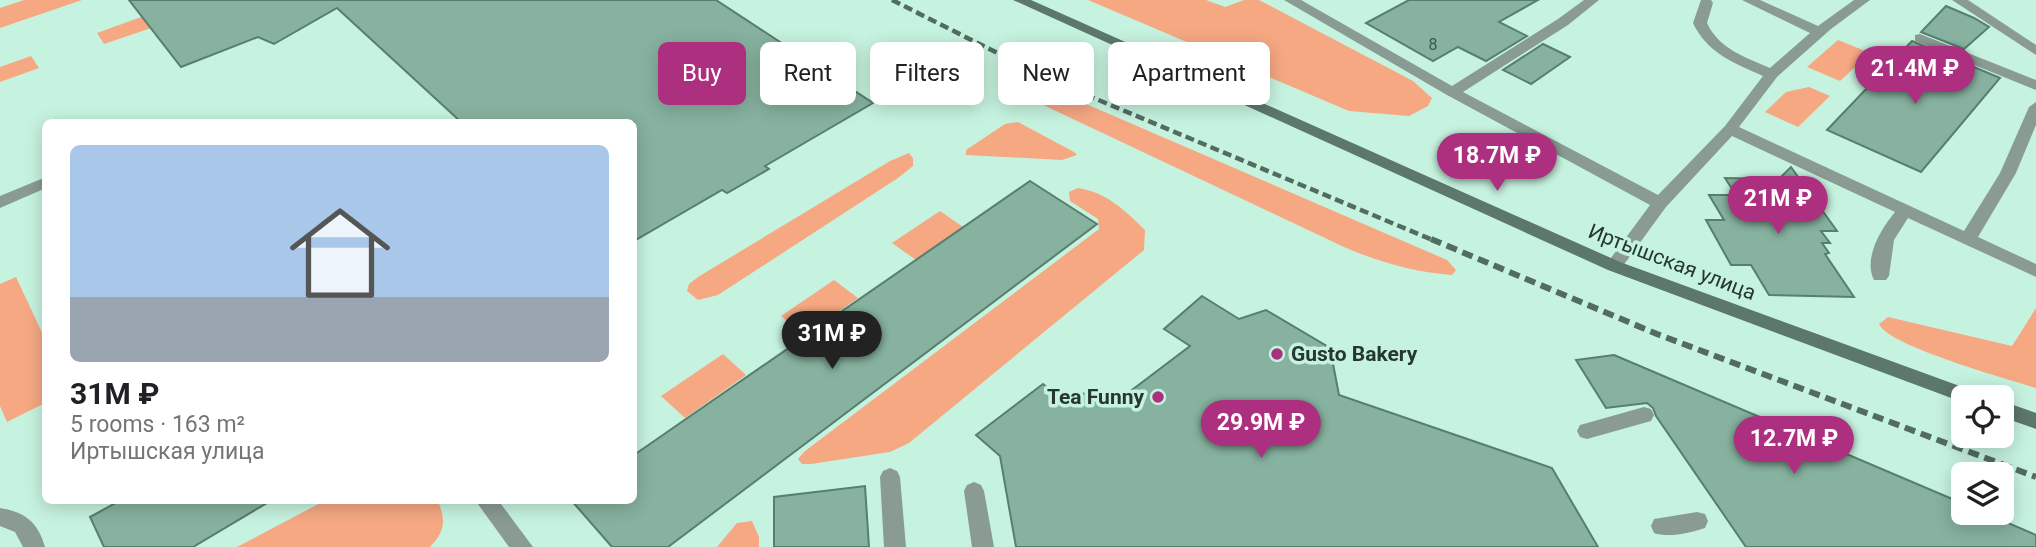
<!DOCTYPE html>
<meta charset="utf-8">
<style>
body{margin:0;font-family:Roboto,sans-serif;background:#f2f2f2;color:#202124;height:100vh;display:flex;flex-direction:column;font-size:26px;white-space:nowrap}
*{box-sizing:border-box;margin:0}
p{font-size:23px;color:#757577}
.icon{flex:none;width:38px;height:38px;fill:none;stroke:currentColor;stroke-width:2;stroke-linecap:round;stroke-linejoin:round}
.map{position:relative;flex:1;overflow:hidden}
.details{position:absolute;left:42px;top:119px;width:595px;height:385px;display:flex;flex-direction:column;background:#fff;border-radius:10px;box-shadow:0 4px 18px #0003}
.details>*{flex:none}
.guide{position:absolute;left:658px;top:42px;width:665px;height:63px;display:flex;gap:14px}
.fabs{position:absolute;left:1951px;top:385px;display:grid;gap:14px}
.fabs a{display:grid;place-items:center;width:63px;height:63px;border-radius:10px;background:#fff;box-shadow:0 4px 18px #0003;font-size:35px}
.price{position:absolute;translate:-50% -60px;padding:0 16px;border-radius:24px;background:#ad2f7f;color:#fff;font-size:23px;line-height:46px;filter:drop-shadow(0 2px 4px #0008)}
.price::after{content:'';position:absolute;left:50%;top:42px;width:21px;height:16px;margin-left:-10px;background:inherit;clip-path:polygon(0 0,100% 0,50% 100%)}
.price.active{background:#222;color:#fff}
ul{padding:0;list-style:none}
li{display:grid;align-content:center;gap:14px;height:371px;padding:0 28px}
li+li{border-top:2px solid #e0e0e0}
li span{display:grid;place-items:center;height:217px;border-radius:10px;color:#555}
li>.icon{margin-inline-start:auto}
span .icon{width:126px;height:126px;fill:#fffc;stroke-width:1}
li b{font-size:30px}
.chip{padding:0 24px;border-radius:10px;background:#fff;box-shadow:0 4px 18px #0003;font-size:24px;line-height:63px}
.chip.active{background:#ad2f7f;color:#fff}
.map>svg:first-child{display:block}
.green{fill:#f6a883}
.building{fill:#87b29f;stroke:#567f6e;stroke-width:2}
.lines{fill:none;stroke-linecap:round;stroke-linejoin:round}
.lane{fill:#899b93;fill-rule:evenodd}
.secondary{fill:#5c776b;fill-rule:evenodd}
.rail-far1{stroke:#536c61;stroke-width:4.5;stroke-dasharray:9 4.5;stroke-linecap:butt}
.rail{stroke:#536c61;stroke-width:6;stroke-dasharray:11 6;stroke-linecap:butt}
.poi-dot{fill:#ad2f7f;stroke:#c6f3df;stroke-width:2.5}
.labels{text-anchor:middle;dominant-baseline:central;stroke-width:7;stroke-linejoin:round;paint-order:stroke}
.far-number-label{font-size:16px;fill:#3e564c}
.street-label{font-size:21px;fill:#263730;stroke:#c6f3df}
.poi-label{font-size:21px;font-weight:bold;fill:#263730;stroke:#c6f3df;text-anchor:start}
</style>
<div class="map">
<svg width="2036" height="547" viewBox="0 0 2036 547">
<rect width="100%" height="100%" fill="#c6f3df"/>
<g class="green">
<polygon points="24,0 82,0 0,28 0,8"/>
<polygon points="1088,0 1206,0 1225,7 1244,0 1259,0 1413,81 1432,98 1428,106 1409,116 1349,111"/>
<polygon points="155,12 163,24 104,44 97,33"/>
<polygon points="1838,40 1870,53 1840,81 1807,67"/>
<polygon points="31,56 39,68 0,82 0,67"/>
<path d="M 1029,84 L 1038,84 L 1049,88 L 1447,260 L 1456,270 L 1452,275 C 1413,272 1379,262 1344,247 L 1039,103 L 1025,89 Z"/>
<polygon points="1809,87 1830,96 1798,127 1765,112 1786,92"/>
<polygon points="1018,122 1074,152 1077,155 1062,160 966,155 966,150 1005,124"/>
<polygon points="909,153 913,158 913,166 898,178 718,295 698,300 687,291 689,284 698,277 890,161"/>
<path d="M 1078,188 C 1106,192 1126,211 1145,230 L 1144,250 L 909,443 L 890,452 L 811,464 L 802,464 L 798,459 L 805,451 L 1099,229 L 1098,219 L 1070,201 L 1069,192 Z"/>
<polygon points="940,211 963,227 916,260 892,243"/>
<polygon points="16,277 45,339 45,403 7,422 0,406 0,284"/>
<polygon points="834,280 858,298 804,336 781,316"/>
<path d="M 2036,308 L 2036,388 C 2008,379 1888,346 1879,324 L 1888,317 L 2012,346 Z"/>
<polygon points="723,354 746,375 685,418 661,396"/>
<path d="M 324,501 L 438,501 C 446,521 445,531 430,547 L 237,547 Z"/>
<polygon points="752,521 759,537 759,547 717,547 737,523"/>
</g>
<g class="building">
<polygon points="129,0 716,0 873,103 765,166 769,169 727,193 722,190 634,241 634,122 461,122 337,8 274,44 258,37 181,67"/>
<polygon points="1409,0 1538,0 1499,22 1527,36 1486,61 1458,47 1433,61 1366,23"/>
<polygon points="1946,6 1974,18 1989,27 1964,49 1921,32"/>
<polygon points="1912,41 2000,78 1921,172 1827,130"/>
<polygon points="1543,44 1570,57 1531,84 1503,70"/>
<polygon points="1791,167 1837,231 1821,231 1830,243 1822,243 1829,253 1825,254 1854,297 1769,295 1751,265 1731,265 1706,220 1724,220 1709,195 1736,195 1725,178 1779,179"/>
<polygon points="1030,181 1097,224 668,547 612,547 571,500 634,500 634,455"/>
<polygon points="1202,296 1239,319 1266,310 1330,348 1339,395 1552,468 1598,547 1016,547 1000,456 976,435 1043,384 1058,396 1102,392 1116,402 1190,346 1164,329"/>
<polygon points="1614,355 1964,504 1964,513 1985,513 2036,535 2036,547 1746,547 1656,416 1653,408 1647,403 1606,408 1576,360"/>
<polygon points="865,486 869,547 774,547 774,497"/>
<polygon points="121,500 272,500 193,547 104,547 90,517"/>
</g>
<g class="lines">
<g class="lane">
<path d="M 1284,0 L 1301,0 L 1452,86 L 1558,19 L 1584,0 L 1599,0 L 1568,25 L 1463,92 L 1658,195 L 1725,126 L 1763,76 C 1734,63 1707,53 1693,23 L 1701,0 L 1711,0 L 1713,3 L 1707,23 C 1719,49 1745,57 1770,68 L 1810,33 L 1742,0 L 1760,0 L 1818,26 L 1854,0 L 1870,0 L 1831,29 L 1777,77 L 1739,127 L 1964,231 L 2000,173 L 2029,107 L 2036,102 L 2036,125 L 2016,173 L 1978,237 L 2036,264 L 2036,277 L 1908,218 L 1894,240 L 1889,276 L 1886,280 L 1874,280 C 1863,258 1881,229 1895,212 L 1732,136 L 1666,207 L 1620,270 L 1608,270 L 1605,266 L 1608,262 L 1650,205 L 1447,95 Z"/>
<polygon points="1952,0 1968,0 2036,45 2036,55"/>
<polygon points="1920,34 2036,80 2036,90 1915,41 1915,35"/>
<polygon points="46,177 46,188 0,208 0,196"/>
<polygon points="1644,407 1651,409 1654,415 1651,421 1587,439 1580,437 1577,431 1580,425"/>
<polygon points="890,468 897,471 900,477 906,547 884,547 880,477 883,471"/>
<polygon points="974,482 981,485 984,491 994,547 972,547 964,491 967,485"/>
<polygon points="475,500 498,500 533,547 509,547"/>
<path d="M 0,508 C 25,512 38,522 45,547 L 23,547 L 15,532 L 0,526 Z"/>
<path d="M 1697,512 L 1705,514 L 1708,521 L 1705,528 C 1691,533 1668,538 1654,533 L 1651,526 L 1654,519 Z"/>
</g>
<g class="secondary">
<polygon points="1013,0 1031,0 1620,262 1976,392 1979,397 1964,397 1962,402 1608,270"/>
<polygon points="2002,401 2036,413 2036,429 2002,417"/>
</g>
<polyline class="rail-far1" points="892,0 1053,81 1435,241"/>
<polyline class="rail" points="1431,239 1657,334 2036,477"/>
</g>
<g class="poi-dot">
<circle cx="1277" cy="354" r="7"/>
<circle cx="1158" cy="397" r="7"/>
</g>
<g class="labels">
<g class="far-number-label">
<text x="1433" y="44">8</text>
</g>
<g class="street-label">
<text transform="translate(1672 262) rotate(21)">Иртышская улица</text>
</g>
<g class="poi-label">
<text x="1291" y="354">Gusto Bakery</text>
<text x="1144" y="397" text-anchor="end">Tea Funny</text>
</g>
</g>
</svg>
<div class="fabs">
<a><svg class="icon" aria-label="locate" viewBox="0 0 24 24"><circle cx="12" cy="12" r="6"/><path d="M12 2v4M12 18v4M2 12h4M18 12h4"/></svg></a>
<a><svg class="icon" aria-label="layers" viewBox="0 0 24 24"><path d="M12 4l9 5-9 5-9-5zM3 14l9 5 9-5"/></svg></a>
</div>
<b class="price" style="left:1915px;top:106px">21.4M ₽</b>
<b class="price" style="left:1497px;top:193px">18.7M ₽</b>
<b class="price" style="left:1778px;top:236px">21M ₽</b>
<b class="price active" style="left:832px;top:371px">31M ₽</b>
<b class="price" style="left:1261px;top:460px">29.9M ₽</b>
<b class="price" style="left:1794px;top:476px">12.7M ₽</b>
<div class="guide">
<a class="chip active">Buy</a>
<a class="chip">Rent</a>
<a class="chip">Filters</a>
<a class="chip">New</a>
<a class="chip">Apartment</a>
</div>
<section class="details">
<ul>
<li><span style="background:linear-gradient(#a9c7e8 70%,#9aa5b1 0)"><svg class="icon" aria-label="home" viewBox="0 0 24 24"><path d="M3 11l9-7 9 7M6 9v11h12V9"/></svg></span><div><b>31M ₽</b><p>5 rooms · 163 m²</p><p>Иртышская улица</p></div></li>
</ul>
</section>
</div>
